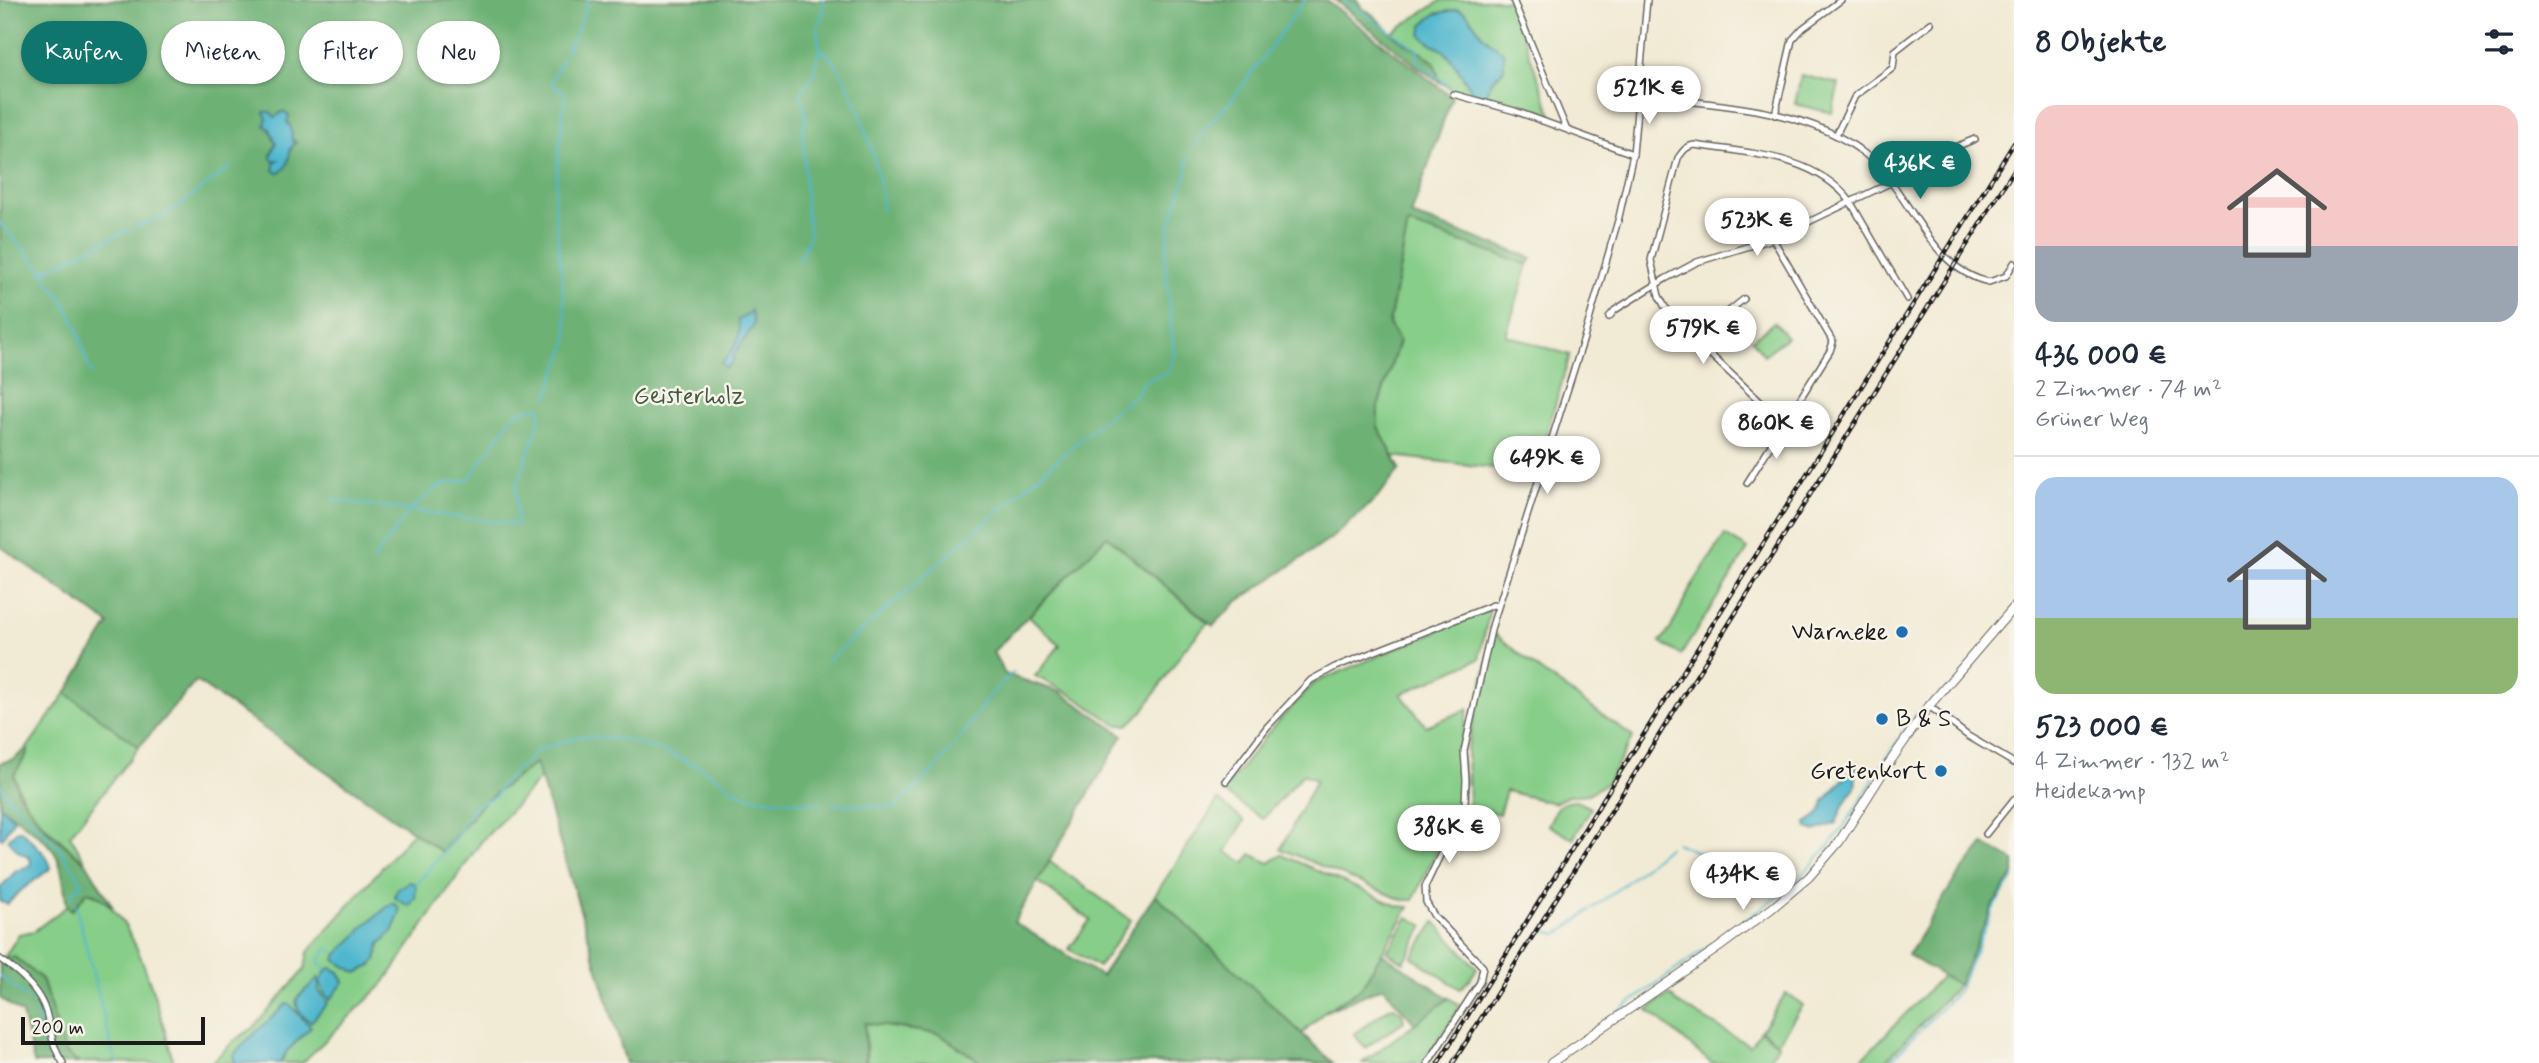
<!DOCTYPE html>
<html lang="de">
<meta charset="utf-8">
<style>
body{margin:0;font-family:Mynerve,sans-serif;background:#f2f2f3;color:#1f2937;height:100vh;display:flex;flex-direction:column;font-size:26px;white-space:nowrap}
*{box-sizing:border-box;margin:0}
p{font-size:23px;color:#747a83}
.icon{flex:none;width:38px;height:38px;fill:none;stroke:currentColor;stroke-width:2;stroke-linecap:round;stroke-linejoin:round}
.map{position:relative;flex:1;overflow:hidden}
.drawer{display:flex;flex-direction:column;background:#fff;width:525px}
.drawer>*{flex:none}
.top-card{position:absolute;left:21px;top:21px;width:665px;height:63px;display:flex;gap:14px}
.scale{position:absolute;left:21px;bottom:18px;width:184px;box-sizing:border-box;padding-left:7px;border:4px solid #1c1c1c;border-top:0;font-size:19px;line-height:24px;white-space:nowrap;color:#1c1c1c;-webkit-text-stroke:5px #f7f3e8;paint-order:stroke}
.price{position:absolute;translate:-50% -60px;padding:0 16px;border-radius:24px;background:#fff;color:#222;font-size:23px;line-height:46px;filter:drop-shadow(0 2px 4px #0008)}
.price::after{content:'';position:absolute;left:50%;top:42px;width:21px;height:16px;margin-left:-10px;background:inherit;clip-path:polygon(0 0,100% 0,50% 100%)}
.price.selected{background:#0f766e;color:#fff}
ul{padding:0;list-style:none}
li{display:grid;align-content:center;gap:14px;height:371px;padding:0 21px}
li+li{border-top:2px solid #e0e1e3}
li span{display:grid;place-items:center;height:217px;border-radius:21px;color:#555}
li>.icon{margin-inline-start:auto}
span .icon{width:126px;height:126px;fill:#fffc;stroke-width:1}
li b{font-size:30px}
h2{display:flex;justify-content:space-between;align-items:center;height:84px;padding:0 21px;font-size:30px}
.chip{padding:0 24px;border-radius:32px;background:#fff;box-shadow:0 2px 5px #0004;font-size:24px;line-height:63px}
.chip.selected{background:#0f766e;color:#fff}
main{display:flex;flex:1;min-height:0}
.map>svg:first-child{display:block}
.green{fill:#87ce89;stroke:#527552;stroke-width:2;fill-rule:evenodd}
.forest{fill:#6db175;stroke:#446648;stroke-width:2;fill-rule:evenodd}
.water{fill:#50b7ce;stroke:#366a75;stroke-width:2}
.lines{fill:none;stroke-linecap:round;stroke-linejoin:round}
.stream{stroke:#50b7ce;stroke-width:2}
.minor-casing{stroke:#67645c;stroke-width:8}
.secondary-casing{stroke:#67645c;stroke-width:10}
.minor{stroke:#fff;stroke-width:5}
.secondary{stroke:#fff;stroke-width:8}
.rail-casing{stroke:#1c1c1c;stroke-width:4.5}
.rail{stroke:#f7f3e8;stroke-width:2;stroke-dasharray:5;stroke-linecap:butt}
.poi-dot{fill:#1f6fb2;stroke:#f7f3e8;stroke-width:2.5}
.labels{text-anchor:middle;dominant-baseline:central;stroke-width:5;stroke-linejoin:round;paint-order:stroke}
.park-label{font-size:24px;fill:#415a42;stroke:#f7f3e8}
.poi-label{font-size:24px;fill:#1c1c1c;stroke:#f7f3e8;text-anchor:end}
</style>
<main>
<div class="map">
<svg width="2014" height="1063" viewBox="0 0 2014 1063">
<rect width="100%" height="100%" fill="#f7f3e8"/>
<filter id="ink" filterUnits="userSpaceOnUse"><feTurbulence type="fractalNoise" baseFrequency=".0143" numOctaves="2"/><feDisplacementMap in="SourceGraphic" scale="14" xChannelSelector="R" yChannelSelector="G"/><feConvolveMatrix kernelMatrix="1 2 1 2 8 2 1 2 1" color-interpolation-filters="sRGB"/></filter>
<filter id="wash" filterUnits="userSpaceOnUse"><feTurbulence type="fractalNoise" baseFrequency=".00686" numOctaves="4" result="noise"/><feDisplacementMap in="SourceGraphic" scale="28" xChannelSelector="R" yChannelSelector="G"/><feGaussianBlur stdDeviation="1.57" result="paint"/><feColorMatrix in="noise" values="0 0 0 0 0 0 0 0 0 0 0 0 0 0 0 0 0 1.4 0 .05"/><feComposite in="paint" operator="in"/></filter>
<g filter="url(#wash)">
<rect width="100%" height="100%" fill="#f1ead4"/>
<g class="green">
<path d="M 1442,0 L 1510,0 L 1553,119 L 1547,118 L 1544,111 L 1515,102 L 1509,105 L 1454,90 L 1440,82 L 1434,62 L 1391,33 ZM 1458,9 L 1466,13 L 1484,37 L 1504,53 L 1504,69 L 1492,81 L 1486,92 L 1473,93 L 1452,60 L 1423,24 L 1436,14 Z"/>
<polygon points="1801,75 1839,84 1832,113 1795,104"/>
<polygon points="1408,224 1528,265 1506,335 1570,355 1535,473 1393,456 1378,427 1378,407 1399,341 1389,324"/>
<polygon points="1774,322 1787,337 1764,355 1752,340"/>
<polygon points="1725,535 1748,549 1681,655 1660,642 1670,630 1691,587"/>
<polygon points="1107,536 1208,623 1185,648 1143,711 1128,725 1117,725 1072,695 1035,676 1060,645 1029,616"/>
<polygon points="1490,609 1479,659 1401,694 1426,726 1468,709 1460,751 1464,781 1461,801 1413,900 1402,900 1281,849 1316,780 1303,774 1263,819 1223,792 1271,729 1314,683"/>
<polygon points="1494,633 1542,672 1633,737 1607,783 1588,794 1568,796 1554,803 1506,791 1499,814 1489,811 1477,840 1456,830 1469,802 1467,750"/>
<path d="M 66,693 L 139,747 L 70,835 L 87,864 C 59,838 23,814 14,775 L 28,752 L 27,748 Z"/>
<polygon points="536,762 539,780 481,842 384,983 302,1063 280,1063 287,1051 311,1027 290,1005 241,1046 233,1056 235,1063 211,1063 235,1040 253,1028 305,969 308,952 413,832 442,852 485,801"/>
<polygon points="1218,800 1244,821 1226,852 1245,863 1251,854 1269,863 1282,855 1398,906 1409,907 1361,988 1324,1012 1302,1034 1155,895"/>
<path d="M 1576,801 L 1591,808 L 1573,839 L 1548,825 C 1556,810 1556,802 1576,801 Z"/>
<polygon points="1049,861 1131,920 1099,967 1069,949 1090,920 1037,881"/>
<path d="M 87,892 C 136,903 161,1020 174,1063 L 76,1062 L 65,1052 L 59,1039 L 42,979 L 14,957 L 4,958 L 19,934 L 34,931 L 67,906 L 72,910 Z"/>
<polygon points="1408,917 1424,926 1404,962 1387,952"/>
<polygon points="1435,922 1477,968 1470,979 1460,989 1412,957"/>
<polygon points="1942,976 1958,985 1884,1063 1858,1063"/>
<polygon points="1786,993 1803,1005 1778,1042 1761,1030"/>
<polygon points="1670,994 1676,1002 1750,1046 1760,1031 1779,1044 1766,1063 1711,1063 1648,1010"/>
<polygon points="1449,998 1461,1006 1423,1063 1362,1063"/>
<polygon points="1394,1007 1402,1013 1404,1021 1365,1048 1354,1034 1389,1008"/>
<polygon points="865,1023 939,1034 982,1063 867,1063"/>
</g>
<g class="forest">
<path d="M 0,0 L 1326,0 L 1452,97 L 1411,215 L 1532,258 L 1528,265 L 1408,224 L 1389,324 L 1399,341 L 1378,407 L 1378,427 L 1400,469 L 1377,498 L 1329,540 L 1238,601 L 1213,626 L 1107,536 L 993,652 L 1005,674 L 1060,692 L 1123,735 L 1014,922 L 1101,976 L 1155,895 L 1333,1063 L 982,1063 L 939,1034 L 865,1023 L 865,1063 L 626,1063 L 536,763 L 485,801 L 442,852 L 196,681 L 139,747 L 66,693 L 109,624 L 0,546 ZM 281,112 L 290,125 L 292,141 L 295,141 L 289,153 L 275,167 L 274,163 L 278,160 L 272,160 L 271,155 L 276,143 L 267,124 L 267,118 L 277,116 Z"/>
<polygon points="1335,0 1357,0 1362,8 1372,14 1391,33 1434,62 1440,82 1415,65"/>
<path d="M 27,748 L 28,752 L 14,775 L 18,793 L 48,831 L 87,864 L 113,907 L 95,894 L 87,892 L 72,910 L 67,906 C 64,891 64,871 57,857 C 50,840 15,818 0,806 L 0,763 L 14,759 Z"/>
<polygon points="1984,844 2014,861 2014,875 1993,905 1958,985 1908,955 1954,881"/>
<polygon points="1382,953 1449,998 1415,1024 1383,987 1324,1012 1361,988"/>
<polygon points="14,957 42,979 65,1052 78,1063 34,1063 22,1014 0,998 0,964 4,958"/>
</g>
<g class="water">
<path d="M 1458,9 L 1466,13 L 1484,37 L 1504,53 L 1504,69 L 1492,81 L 1486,92 L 1488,96 L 1473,93 C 1464,79 1456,62 1444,51 C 1436,45 1428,43 1421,35 L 1423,24 L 1436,14 Z"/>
<path d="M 284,111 L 289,116 L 287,122 L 291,127 L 292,140 L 296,143 L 291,147 C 288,157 290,170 277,173 L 274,170 L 274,163 L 278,160 L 272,160 L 271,155 L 276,143 L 270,129 L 265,126 L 267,118 L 264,112 L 270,112 L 275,117 Z"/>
<path d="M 751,310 L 754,325 L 733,356 L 734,361 L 726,368 L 721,363 C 733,351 743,338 738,320 L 746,316 Z"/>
<path d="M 1857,764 L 1855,788 L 1845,802 L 1836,823 L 1815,831 L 1808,828 L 1806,823 C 1817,817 1822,813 1824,801 Z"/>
<polygon points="0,806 14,819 2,839 0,837"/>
<path d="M 17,830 L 21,830 C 31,841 48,854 51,868 L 19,892 L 8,904 L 0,902 L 0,888 L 16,871 L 31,865 L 30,858 L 19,852 L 8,840 Z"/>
<polygon points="410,882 416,884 415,898 409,906 395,898 395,894 398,889"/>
<polygon points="392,903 398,906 400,913 392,932 380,944 376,960 371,966 357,973 335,960 337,954 360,932 362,928"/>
<polygon points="331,968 339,972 344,982 330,1000 324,993 320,981 327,969"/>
<path d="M 318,978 L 319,991 L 328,1003 L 311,1022 C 303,1017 294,1009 297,998 Z"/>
<path d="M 286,1004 L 290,1005 L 311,1027 L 287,1051 L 280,1063 L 235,1063 L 233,1056 C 247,1038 269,1021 286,1004 Z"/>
</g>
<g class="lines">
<g class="stream">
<polyline points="1344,0 1417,49 1420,64 1449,85"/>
<path d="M 820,48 C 825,53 832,58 836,64 C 857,94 882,173 882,210"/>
<polyline points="566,51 579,27 588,0"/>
<polyline points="1193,147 1208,125 1232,100 1305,0"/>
<polyline points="0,223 48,276"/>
<polyline points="136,227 165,216 232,166"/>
<polyline points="798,260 810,237 806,208 803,127 806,120 801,92 814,74 816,59 820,51 817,29 822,17 824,0"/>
<polyline points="43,272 130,229"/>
<path d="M 46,280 C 63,296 72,315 80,337 C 84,351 85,363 93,374"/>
<polyline points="547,398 568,340 554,201 565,96 563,91 553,86 551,82 563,59"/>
<polyline points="333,500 518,525"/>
<polyline points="372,562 410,510 443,484 468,480 513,416 525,409 540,407 540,420 516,488 517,521"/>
<polyline points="827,661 1089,432 1136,394 1141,388 1141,382 1169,372 1174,355 1165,259 1169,229 1186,176 1188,157"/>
<path d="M 0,785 L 7,796 L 62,851 C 67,863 77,871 82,884 L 72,893 L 73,896"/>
<path d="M 832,804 L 895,807 C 919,786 943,762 962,735 C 980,709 988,694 1014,672"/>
<path d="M 1676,843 L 1786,890 C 1803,874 1820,857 1835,838 C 1866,798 1887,750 1919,710"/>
<polyline points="416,885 457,836 473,807 496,796 501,785 509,779 515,769 527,762 536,750 582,736 623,739 662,751 700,767 733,789 749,797 822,804"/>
<polyline points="75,902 114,1057 118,1063"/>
<polyline points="1547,931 1557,934 1567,928 1627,882 1669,846"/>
<polyline points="327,969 318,962 327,948 334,952"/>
<polyline points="0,976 37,1005 42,1040 52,1063"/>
<polyline points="1616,1013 1781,894"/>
<polyline points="1888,1063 1958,991 1995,905 2014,878"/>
</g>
</g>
</g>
<g filter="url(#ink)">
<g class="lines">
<g class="minor-casing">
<g id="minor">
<polyline points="1513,0 1566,128"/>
<polyline points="1453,94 1515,111 1633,154"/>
<path d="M 1639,96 C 1712,105 1806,106 1865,154 C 1911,191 1928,269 1989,282 L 2006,276 L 2014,263"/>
<polyline points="1775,115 1792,40 1803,28 1841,0"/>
<polyline points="1836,135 1855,96 1893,68 1895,51 1931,23"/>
<polyline points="1609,317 1615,310 1665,279 1697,262 1773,239 1892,182 1951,149 1975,139"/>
<polyline points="1694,339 1744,299"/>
<path d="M 1785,425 L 1694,339 L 1665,307 L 1659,296 L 1651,260 L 1678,158 C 1683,151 1686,146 1695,145 C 1747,153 1815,155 1850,201 L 1907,299"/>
<polyline points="1747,483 1830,351 1833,342 1773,239"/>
<polyline points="1929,706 1968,736 2014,763"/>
<polyline points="1226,781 1267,727 1311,680 1335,667 1493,605 1497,606"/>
<polyline points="1986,834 2014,799"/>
<path d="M 0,959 C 19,972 39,989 46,1012 C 51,1030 52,1047 63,1063"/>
<polyline points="1428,1063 1480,982 1483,967 1434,916 1426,902 1425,887 1465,803 1466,780 1464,751 1492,626 1584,338 1619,217 1633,154 1647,0"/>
</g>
</g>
<g class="secondary-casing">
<polyline id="secondary" points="1551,1063 1718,948 1771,909 1809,877 1839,842 1887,766 1929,706 2014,607"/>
</g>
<use href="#minor" class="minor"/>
<use href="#secondary" class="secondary"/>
<g class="rail-casing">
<g id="rail">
<polyline points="1438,1063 2014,143"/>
<polyline points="1453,1063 2014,170"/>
</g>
</g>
<use href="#rail" class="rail"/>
</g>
</g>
<g class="poi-dot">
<circle cx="1902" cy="632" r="7"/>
<circle cx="1882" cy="719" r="7"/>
<circle cx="1941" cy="771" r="7"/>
</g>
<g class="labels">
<g class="park-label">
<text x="689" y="396">Geisterholz</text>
</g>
<g class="poi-label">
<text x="1888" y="632">Warneke</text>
<text x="1896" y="719" text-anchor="start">B &amp; S</text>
<text x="1927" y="771">Gretenkort</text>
</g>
</g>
</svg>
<div class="scale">200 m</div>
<b class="price" style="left:1649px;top:126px">521K €</b>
<b class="price selected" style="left:1920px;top:201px">436K €</b>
<b class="price" style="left:1757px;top:258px">523K €</b>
<b class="price" style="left:1703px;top:366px">579K €</b>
<b class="price" style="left:1776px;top:461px">860K €</b>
<b class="price" style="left:1547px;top:496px">649K €</b>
<b class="price" style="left:1449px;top:865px">386K €</b>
<b class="price" style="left:1743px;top:912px">434K €</b>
<div class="top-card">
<a class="chip selected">Kaufen</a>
<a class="chip">Mieten</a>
<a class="chip">Filter</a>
<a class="chip">Neu</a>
</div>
</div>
<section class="drawer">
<h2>8 Objekte<svg class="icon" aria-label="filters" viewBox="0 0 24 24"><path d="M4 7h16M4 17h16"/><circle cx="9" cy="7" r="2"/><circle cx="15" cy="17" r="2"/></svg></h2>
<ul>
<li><span style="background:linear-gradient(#f6c9c9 65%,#9aa5b1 0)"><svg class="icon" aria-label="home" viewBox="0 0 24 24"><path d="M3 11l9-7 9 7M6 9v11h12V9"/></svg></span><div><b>436 000 €</b><p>2 Zimmer · 74 m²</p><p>Grüner Weg</p></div></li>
<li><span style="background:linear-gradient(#a9c7e8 65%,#8fb573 0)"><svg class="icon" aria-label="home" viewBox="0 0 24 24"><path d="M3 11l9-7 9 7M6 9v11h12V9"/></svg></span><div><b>523 000 €</b><p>4 Zimmer · 132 m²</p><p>Heidekamp</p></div></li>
</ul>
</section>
</main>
